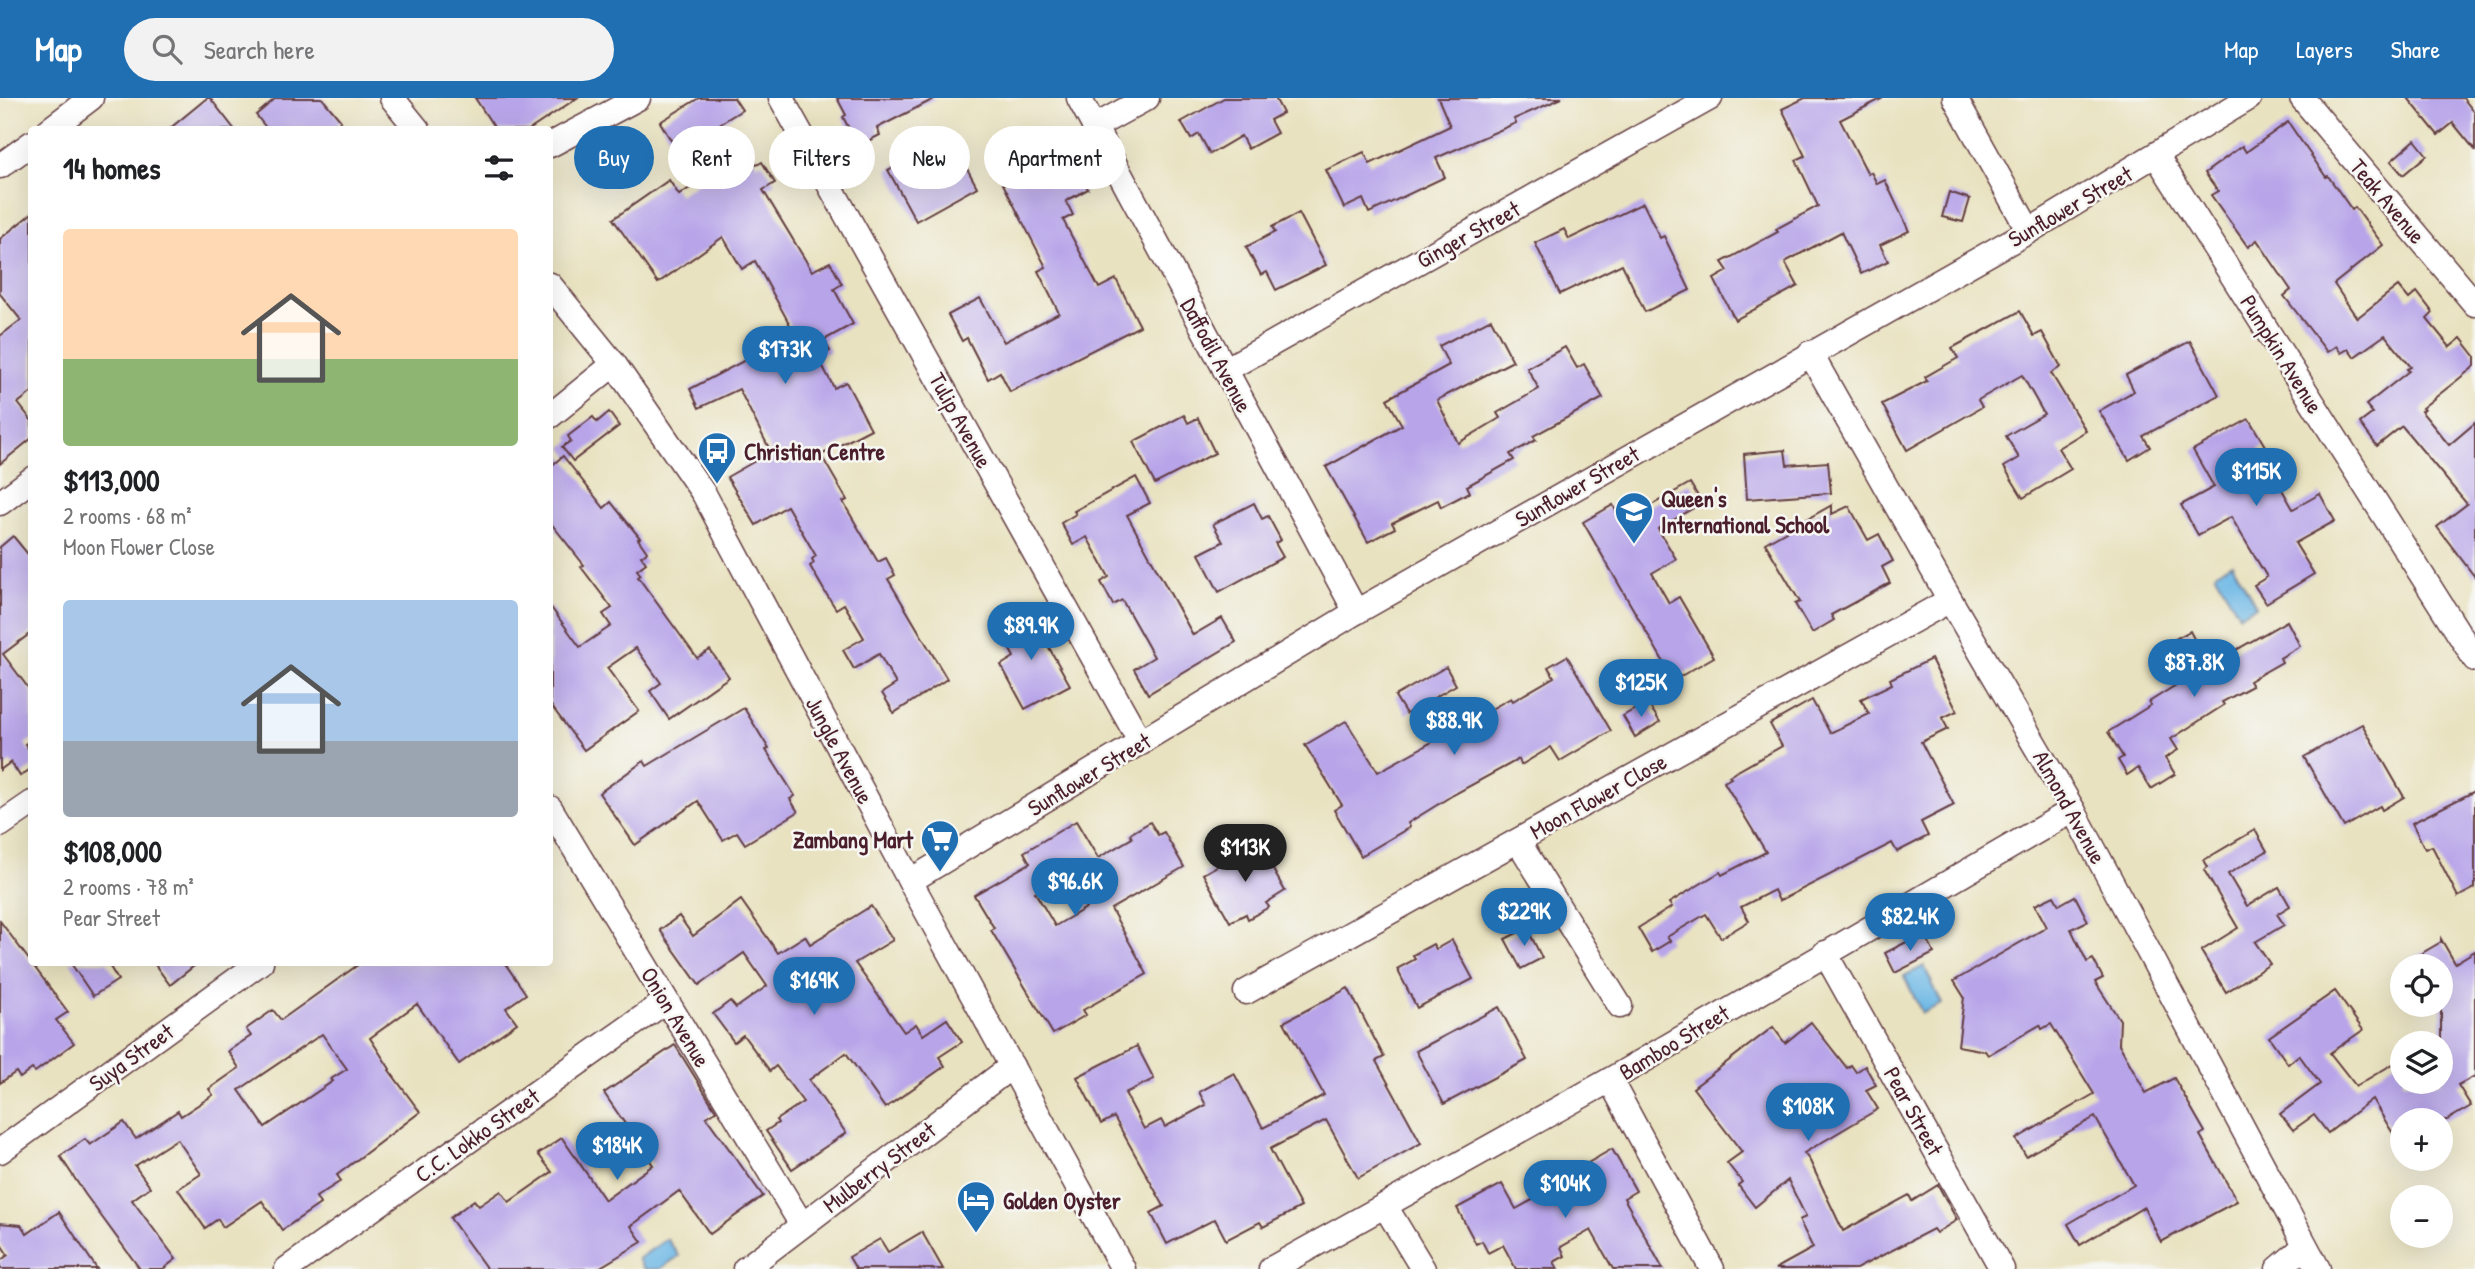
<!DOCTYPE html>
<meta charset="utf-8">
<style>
body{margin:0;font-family:"Patrick Hand",sans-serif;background:#f2f2f2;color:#202124;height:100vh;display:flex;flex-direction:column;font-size:26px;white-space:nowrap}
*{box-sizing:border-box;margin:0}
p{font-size:23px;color:#757577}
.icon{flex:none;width:38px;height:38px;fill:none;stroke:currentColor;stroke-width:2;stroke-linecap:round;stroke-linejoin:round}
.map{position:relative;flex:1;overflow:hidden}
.side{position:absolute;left:28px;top:28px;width:525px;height:840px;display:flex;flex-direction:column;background:#fff;border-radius:7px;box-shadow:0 7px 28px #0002}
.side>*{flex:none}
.hud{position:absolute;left:574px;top:28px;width:665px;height:63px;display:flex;gap:14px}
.controls{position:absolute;left:2390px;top:856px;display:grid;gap:14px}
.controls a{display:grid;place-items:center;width:63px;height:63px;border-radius:50%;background:#fff;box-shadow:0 7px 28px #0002;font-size:35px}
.price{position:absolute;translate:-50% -60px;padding:0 16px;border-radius:24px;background:#1f6fb2;color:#fff;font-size:23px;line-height:46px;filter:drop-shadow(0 2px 4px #0008)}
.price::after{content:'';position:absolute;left:50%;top:42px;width:21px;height:16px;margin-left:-10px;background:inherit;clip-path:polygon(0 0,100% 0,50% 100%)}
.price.on{background:#222;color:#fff}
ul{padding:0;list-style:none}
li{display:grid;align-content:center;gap:14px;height:371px;padding:0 35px}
li span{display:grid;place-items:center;height:217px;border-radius:7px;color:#555}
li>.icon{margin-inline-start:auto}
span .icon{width:126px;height:126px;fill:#fffc;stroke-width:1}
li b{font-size:30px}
h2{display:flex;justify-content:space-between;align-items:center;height:84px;padding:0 35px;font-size:30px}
.chip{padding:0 24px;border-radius:32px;background:#fff;box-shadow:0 7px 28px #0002;font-size:24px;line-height:63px}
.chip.on{background:#1f6fb2;color:#fff}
header{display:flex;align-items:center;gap:42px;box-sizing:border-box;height:98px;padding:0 35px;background:#1f6fb2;color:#fff}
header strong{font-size:33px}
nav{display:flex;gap:38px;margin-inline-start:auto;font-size:24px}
.search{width:490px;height:63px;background:#f2f2f2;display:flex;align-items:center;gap:18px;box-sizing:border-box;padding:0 24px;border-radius:38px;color:#757577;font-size:26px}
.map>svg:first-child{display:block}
.water{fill:#6cb7e5;stroke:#5b6b88;stroke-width:2}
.building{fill:#b8a5e9;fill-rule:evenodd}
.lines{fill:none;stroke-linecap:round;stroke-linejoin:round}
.street-casing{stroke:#623c41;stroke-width:27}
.street{stroke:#fff;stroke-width:24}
.labels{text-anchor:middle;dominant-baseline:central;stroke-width:5;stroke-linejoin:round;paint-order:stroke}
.street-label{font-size:23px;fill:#4a1f2b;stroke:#f6f6f2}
.poi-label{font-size:23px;font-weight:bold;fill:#4a1f2b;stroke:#f6f6f2;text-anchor:start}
</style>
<header>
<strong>Map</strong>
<div class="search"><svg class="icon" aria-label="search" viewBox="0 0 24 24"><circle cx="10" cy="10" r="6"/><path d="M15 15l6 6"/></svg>Search here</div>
<nav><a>Map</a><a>Layers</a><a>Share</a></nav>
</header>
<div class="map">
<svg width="2475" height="1171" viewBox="0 0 2475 1171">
<rect width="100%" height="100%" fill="#f6f6f2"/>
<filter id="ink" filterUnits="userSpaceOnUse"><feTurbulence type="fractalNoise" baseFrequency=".0143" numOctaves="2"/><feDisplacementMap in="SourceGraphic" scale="14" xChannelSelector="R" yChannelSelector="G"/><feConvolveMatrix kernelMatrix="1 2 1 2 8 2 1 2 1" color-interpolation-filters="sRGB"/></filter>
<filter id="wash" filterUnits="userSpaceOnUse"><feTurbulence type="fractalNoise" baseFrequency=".00686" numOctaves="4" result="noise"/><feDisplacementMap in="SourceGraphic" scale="28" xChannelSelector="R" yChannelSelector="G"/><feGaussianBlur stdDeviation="1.57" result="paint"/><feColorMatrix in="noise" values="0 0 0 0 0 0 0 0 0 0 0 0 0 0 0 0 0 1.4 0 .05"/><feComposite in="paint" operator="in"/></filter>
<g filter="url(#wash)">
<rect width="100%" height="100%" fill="#e9e2c0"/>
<g class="water">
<polygon points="2232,465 2256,508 2239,517 2215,475"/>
<polygon points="1924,868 1942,906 1922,915 1904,878"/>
<polygon points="667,1141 679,1158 660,1171 644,1171 638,1161"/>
</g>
<g id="blocks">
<g class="building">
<polygon points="207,0 210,0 235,32 168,32"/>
<polygon points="276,0 322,0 341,23 331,32 268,32 256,17"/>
<polygon points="475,0 577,0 529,32 496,32"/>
<polygon points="699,0 734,0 742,12 713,30 733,63 748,53 757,67 762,64 775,85 763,92 812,173 830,164 842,186 834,191 853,226 824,242 830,253 818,259 834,290 846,284 871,331 821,357 847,402 843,404 878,464 886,460 895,477 888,481 947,581 894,615 882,595 896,586 879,556 854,571 843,552 864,540 844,506 836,511 825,494 810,468 814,465 812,461 816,458 787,408 756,427 727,379 771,354 739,291 699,310 690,291 795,236 755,163 742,171 723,139 658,185 613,121 669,82 679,97 717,72 698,39 677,52 660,24"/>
<polygon points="837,0 936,0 877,30 880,37 858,48 843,19 846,17"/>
<polygon points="1224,0 1275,0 1283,15 1270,22 1277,35 1248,51 1241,38 1210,56 1199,36 1191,41 1181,24"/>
<polygon points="1438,0 1562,0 1514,21 1516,25 1436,60 1445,79 1369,115 1363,101 1344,110 1326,72 1364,54 1370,66 1450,28"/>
<polygon points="1805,0 1883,0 1840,22 1868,76 1871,74 1877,86 1885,82 1909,133 1880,147 1888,163 1861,176 1841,134 1785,164 1798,188 1735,222 1714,181 1728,173 1722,164 1778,134 1776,131 1818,108 1796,62 1805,58 1782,11"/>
<polygon points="2408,0 2463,0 2475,15 2475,52 2453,25 2438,37"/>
<polygon points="2288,24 2326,79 2328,78 2352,112 2355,109 2383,147 2334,186 2357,220 2398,188 2409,201 2417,194 2433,215 2427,221 2450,249 2461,240 2475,258 2475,268 2422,310 2424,312 2421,313 2449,347 2475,325 2475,479 2437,429 2467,406 2402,328 2377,348 2360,325 2373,315 2366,307 2409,273 2407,271 2411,269 2385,237 2354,259 2348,251 2341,255 2336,248 2327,254 2284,198 2291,192 2257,142 2248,149 2211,97 2218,93 2205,75 2242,48 2246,54"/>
<polygon points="950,39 977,89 916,123 888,72"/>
<polygon points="2415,42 2427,57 2403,77 2391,63"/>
<polygon points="1069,56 1088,91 1066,103 1073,117 1063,122 1099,190 1116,181 1140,228 1010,294 1000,274 988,281 967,240 962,243 948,217 980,200 1004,244 1059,215 1038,173 1046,169 1003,86 1030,72 1032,75"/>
<polygon points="1949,94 1970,101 1963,124 1942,119"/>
<polygon points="1643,105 1660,140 1664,138 1690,192 1645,214 1622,166 1560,196 1535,145 1564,131 1569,141"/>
<polygon points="32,115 32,294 18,305 32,323 32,340 0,366 0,238 21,222 0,196 0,141"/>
<polygon points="1299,115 1326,167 1276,192 1267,174 1261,177 1246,149 1275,134 1272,129"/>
<polygon points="2020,213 2034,238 2042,234 2061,269 2051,275 2086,333 2058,350 2071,371 2023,400 2004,369 2019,360 2006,338 2044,316 2022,277 1978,302 1982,309 1907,352 1882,306 1927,283 1925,279 1958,260 1952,250"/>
<polygon points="1491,221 1513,263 1437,302 1458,345 1500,320 1497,315 1539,291 1527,270 1565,249 1577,270 1584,266 1603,300 1533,338 1536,342 1510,356 1514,362 1467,388 1470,394 1441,409 1438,402 1392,425 1395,430 1368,444 1326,369 1402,327 1387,301 1449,267 1439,248"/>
<polygon points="2190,243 2219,297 2143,338 2150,349 2129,362 2099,313 2134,293 2126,277"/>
<polygon points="609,314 619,328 573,363 562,349 571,343 568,338 593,319 597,324"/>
<polygon points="1184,317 1188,325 1198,320 1215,355 1155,386 1133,344"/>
<polygon points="2249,321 2265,348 2259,351 2293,411 2320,396 2335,423 2295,445 2314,476 2266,505 2254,487 2267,479 2231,419 2198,437 2181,407 2214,389 2193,352"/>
<polygon points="1785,352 1787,367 1828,364 1831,395 1747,401 1744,356"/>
<polygon points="563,358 604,410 611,404 640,440 638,441 647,454 641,458 646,465 637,472 641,477 638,479 697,560 710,552 729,579 669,621 650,593 661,585 636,550 607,570 639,613 584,652 550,606 550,508 580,549 611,528 603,516 612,510 581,469 584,467 550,424 550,369"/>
<polygon points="1136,379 1150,405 1127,417 1193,537 1222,520 1236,544 1148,596 1134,571 1154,559 1122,502 1113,507 1101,484 1109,479 1087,439 1073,447 1061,425 1076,416 1074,413"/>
<polygon points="1690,385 1702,405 1658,431 1676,461 1652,475 1669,505 1679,499 1714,559 1674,582 1583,424 1613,407 1622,424"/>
<polygon points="1254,405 1262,421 1268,418 1281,442 1275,445 1283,459 1219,494 1199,456 1223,444 1213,426"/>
<polygon points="1832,407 1832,416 1849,408 1868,442 1879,436 1893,463 1882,469 1890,485 1831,517 1834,522 1812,535 1795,506 1800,504 1765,445"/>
<polygon points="13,438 32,461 32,534 3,556 32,595 32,641 25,646 32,656 32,670 20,678 11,664 0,672 0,449"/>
<polygon points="1028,512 1070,587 1025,611 1001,567 1014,559 997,529"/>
<polygon points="2287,523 2300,548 2280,560 2282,564 2249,583 2252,588 2222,604 2224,607 2171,641 2178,652 2165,660 2175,676 2151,691 2138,670 2127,677 2118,662 2123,659 2108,634 2151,607 2149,604 2184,582 2166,546 2190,533 2208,568"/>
<polygon points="1567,558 1611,633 1560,663 1551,649 1521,667 1519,661 1453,697 1408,725 1410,729 1361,758 1334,712 1342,707 1305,647 1346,623 1378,674 1511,600 1513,603 1554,579 1548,569"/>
<polygon points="1931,561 1957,613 1942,620 1948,631 1921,644 1954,707 1921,724 1928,738 1897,754 1892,745 1779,803 1774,792 1741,809 1749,823 1721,840 1706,816 1667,839 1670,843 1652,854 1638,830 1672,809 1669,805 1720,774 1722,777 1766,754 1724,684 1731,680 1729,678 1782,648 1770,626 1812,602 1830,635 1869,616 1861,601 1892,586 1890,581"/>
<polygon points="1446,569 1456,587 1406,616 1395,598"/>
<polygon points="1647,604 1660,624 1635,639 1623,618"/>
<polygon points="744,610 769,651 766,652 795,698 790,701 798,714 745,746 737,734 723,742 698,703 635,747 599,695 644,663 647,668"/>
<polygon points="2362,626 2404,699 2382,712 2380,708 2344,729 2304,659"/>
<polygon points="2475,693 2475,790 2458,799 2432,748 2425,751 2412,725"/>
<path d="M 1076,723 L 1098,760 L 1132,740 L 1130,736 L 1150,724 L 1158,737 L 1164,734 L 1184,769 L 1111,811 L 1147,876 L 1083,912 L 1086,917 L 1053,936 L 991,832 L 994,830 L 974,797 L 1030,765 L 1024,754 ZM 1066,775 L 1086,810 L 1055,828 L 1035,794 Z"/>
<polygon points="2255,732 2267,753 2228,776 2247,808 2279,789 2290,808 2277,816 2284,827 2255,844 2270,866 2226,894 2201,853 2238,830 2204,772 2208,769 2204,762"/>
<polygon points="1258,745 1285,793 1266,805 1269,809 1248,821 1246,816 1230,824 1203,776"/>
<polygon points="2054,798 2059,807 2075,798 2088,823 2071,831 2087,864 2093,861 2103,880 2095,884 2120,922 2119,946 2146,995 2174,980 2205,1034 2200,1037 2237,1103 2161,1144 2144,1109 2080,1147 2068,1126 2134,1087 2095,1019 2026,1058 2016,1041 2094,996 2051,926 2042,931 2040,927 1988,957 1985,953 1958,948 1964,899 1954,883 2047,829 2035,807"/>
<polygon points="741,802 778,855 805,838 810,846 871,808 893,842 855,865 904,934 916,926 923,937 947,921 962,944 939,959 945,968 885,1010 846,955 809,982 846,1035 792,1071 766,1033 778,1025 776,1022 803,1004 776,968 770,973 743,937 734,944 713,916 730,903 736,910 767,888 744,855 699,887 660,832 679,818 693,838"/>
<polygon points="0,823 68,914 56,922 74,945 35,974 32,971 20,980 16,974 0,985"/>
<polygon points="1527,830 1542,860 1521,871 1505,841"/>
<polygon points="1924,835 1934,855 1895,875 1885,855"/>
<polygon points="2441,841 2455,865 2475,853 2475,978 2458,987 2471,1008 2447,1022 2403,1022 2403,1052 2372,1001 2328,1035 2314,1017 2293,1032 2280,1016 2320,986 2299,957 2288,966 2269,939 2335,893 2363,932 2330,955 2356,988 2403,960 2403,984 2441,984 2441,868 2400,868 2441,844"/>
<polygon points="1452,842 1473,881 1417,910 1397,871 1415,861 1413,857 1433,846 1436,851"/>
<polygon points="70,864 107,864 118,882 93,898"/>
<polygon points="153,864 199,864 170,887"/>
<path d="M 362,864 L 504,864 L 526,896 L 506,910 L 517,925 L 459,966 L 417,906 L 370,940 L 390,971 L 389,972 L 420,1014 L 337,1077 L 341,1083 L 316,1099 L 320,1106 L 282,1132 L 262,1103 L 223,1129 L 218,1121 L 205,1130 L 178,1091 L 201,1076 L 177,1041 L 135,1068 L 150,1089 L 132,1102 L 176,1161 L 163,1171 L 140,1171 L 85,1096 L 60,1058 L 85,1041 L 90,1047 L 124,1024 L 136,1041 L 178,1013 L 181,1018 L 213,997 L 209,991 L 239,970 L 228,953 L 251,938 L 246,931 L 273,912 L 281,922 ZM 322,936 L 347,971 L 331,981 L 333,983 L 265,1029 L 239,992 Z"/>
<polygon points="1348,890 1384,959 1376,963 1421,1045 1358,1080 1326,1022 1270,1051 1301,1109 1263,1129 1260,1124 1226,1142 1215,1121 1167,1146 1151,1115 1164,1108 1114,1019 1101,1026 1077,979 1137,948 1154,981 1125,995 1144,1031 1161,1022 1165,1029 1206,1007 1199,994 1234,975 1263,1030 1324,997 1284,924"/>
<polygon points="1499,909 1527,962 1444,1006 1416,953"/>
<polygon points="1811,924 1847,970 1851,967 1856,974 1865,968 1876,987 1866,992 1878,1011 1804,1055 1810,1063 1843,1133 1909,1097 1912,1103 1938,1087 1957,1122 1936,1135 1933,1131 1856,1171 1775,1171 1813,1150 1799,1122 1806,1119 1788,1082 1755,1109 1738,1087 1742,1084 1727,1065 1742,1054 1693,990 1773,929 1785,945"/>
<polygon points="675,947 716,1013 706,1019 763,1098 710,1136 679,1093 631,1128 642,1144 597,1171 487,1171 450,1120 474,1102 479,1108 501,1093 509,1104 552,1074 538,1056 562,1040 605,1102 653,1067 604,995"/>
<polygon points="1612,1051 1636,1093 1624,1100 1663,1171 1613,1171 1591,1132 1561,1149 1565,1158 1554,1164 1558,1171 1516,1171 1503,1147 1488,1155 1482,1143 1476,1146 1457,1110 1502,1086 1516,1111 1552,1091 1550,1087"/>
<polygon points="59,1114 97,1171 0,1171 0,1163 8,1157 0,1145 0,1125 21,1127 27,1136"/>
<polygon points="922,1134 943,1171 856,1171 849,1159 880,1141 888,1154"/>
</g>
</g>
</g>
<g filter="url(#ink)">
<use href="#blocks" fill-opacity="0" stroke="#623c41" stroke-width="2"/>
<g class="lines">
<g class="street-casing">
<g id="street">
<polyline points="392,0 418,32"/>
<polyline points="781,0 1141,645"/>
<polyline points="1079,0 1356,514"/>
<polyline points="1955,0 2029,133"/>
<polyline points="2302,0 2475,206"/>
<polyline points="1094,29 1147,0"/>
<polyline points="49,32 91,0"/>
<polyline points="550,47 638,0"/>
<polyline points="2156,57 2475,561"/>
<polyline points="0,68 32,45"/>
<polyline points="550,187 614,266 704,396 910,783 1123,1171"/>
<polyline points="1810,255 1950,502 2073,712 2318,1171"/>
<polyline points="1225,272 1710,0"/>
<polyline points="550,318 614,266"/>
<polyline points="0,405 32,381"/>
<polyline points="550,710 802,1127"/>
<polyline points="0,727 32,705"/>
<polyline points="1518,743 1620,908"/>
<polyline points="910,783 1356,514 2029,133 2249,0"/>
<polyline points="1825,855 2002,1171"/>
<polyline points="1246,894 1950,502"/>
<polyline points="1610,982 1712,1171"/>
<polyline points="0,1053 261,864"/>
<polyline points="1385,1108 1423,1171"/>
<polyline points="287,1171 666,903"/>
<polyline points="745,1171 1012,968"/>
<polyline points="1271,1171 1610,982 2073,712"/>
<polyline points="2278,1171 2305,1148"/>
</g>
</g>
<use href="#street" class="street"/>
</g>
</g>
<defs>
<g id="bus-pin" transform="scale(2.0125)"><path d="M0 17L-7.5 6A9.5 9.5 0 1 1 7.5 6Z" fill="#1f6fb2" stroke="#f6f6f2"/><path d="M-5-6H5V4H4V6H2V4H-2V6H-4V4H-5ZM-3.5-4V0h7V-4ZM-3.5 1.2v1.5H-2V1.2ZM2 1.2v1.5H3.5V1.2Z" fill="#fff"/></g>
<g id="school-pin" transform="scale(2.0125)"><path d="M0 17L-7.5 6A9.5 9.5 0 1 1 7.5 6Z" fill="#1f6fb2" stroke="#f6f6f2"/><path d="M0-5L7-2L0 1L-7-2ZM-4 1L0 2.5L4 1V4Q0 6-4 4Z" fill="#fff"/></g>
<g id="supermarket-pin" transform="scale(2.0125)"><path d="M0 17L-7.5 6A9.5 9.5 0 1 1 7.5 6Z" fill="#1f6fb2" stroke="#f6f6f2"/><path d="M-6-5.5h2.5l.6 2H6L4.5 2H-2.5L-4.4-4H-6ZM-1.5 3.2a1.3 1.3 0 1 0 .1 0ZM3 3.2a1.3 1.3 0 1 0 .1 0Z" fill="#fff"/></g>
<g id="hotel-pin" transform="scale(2.0125)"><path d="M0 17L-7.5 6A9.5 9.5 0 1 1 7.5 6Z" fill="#1f6fb2" stroke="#f6f6f2"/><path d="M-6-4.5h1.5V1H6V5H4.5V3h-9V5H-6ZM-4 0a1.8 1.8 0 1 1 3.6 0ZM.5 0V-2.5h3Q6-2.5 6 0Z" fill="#fff"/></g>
</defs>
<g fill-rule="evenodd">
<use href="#bus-pin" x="717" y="353"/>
<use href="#school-pin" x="1634" y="413"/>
<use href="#supermarket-pin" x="940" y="741"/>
<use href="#hotel-pin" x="976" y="1102"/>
</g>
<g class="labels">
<g class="street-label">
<text transform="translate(2388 103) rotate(50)">Teak Avenue</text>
<text transform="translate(2070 108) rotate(-30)">Sunflower Street</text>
<text transform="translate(1468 136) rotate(-29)">Ginger Street</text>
<text transform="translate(2282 256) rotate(58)">Pumpkin Avenue</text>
<text transform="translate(1217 257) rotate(62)">Daffodil Avenue</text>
<text transform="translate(961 322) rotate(61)">Tulip Avenue</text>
<text transform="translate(1577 388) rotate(-30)">Sunflower Street</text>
<text transform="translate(840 652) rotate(62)">Jungle Avenue</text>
<text transform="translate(1089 676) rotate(-31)">Sunflower Street</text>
<text transform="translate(1598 698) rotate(-29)">Moon Flower Close</text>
<text transform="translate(2070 709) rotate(61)">Almond Avenue</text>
<text transform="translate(676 919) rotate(59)">Onion Avenue</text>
<text transform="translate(1674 944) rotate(-31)">Bamboo Street</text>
<text transform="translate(131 959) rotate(-36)">Suya Street</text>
<text transform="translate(1914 1013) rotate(61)">Pear Street</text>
<text transform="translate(477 1037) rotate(-35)">C.C. Lokko Street</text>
<text transform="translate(879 1069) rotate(-37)">Mulberry Street</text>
</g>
<g class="poi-label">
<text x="744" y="353">Christian Centre</text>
<text x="1661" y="400">Queen's<tspan x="1661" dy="26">International School</tspan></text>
<text x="913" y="741" text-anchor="end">Zambang Mart</text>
<text x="1003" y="1102">Golden Oyster</text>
</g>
</g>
</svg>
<div class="controls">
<a><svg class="icon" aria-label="locate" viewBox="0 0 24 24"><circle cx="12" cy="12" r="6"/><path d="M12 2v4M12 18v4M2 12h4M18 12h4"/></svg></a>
<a><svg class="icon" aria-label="layers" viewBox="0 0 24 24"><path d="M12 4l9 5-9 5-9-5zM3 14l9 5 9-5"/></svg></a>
<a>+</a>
<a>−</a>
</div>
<b class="price" style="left:785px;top:288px">$173K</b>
<b class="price" style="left:2256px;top:410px">$115K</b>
<b class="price" style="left:1031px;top:564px">$89.9K</b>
<b class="price" style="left:2194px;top:601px">$87.8K</b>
<b class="price" style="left:1641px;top:621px">$125K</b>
<b class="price" style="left:1454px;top:659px">$88.9K</b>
<b class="price on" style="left:1245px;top:786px">$113K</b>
<b class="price" style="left:1075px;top:820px">$96.6K</b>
<b class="price" style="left:1524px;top:850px">$229K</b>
<b class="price" style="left:1910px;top:855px">$82.4K</b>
<b class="price" style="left:814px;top:919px">$169K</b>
<b class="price" style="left:1808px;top:1045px">$108K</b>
<b class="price" style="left:617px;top:1084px">$184K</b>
<b class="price" style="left:1565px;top:1122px">$104K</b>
<div class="hud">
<a class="chip on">Buy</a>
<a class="chip">Rent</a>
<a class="chip">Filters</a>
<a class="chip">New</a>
<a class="chip">Apartment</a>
</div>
<section class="side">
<h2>14 homes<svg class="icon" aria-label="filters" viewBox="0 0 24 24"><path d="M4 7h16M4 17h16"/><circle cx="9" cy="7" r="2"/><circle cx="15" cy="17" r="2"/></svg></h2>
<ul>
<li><span style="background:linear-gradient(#ffd9b3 60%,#8fb573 0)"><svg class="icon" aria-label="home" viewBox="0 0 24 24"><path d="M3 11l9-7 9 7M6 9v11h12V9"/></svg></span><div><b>$113,000</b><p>2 rooms · 68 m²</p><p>Moon Flower Close</p></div></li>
<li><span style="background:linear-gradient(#a9c7e8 65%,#9aa5b1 0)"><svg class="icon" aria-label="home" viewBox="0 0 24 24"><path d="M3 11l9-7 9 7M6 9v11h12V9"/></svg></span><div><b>$108,000</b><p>2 rooms · 78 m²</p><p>Pear Street</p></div></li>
</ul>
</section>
</div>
